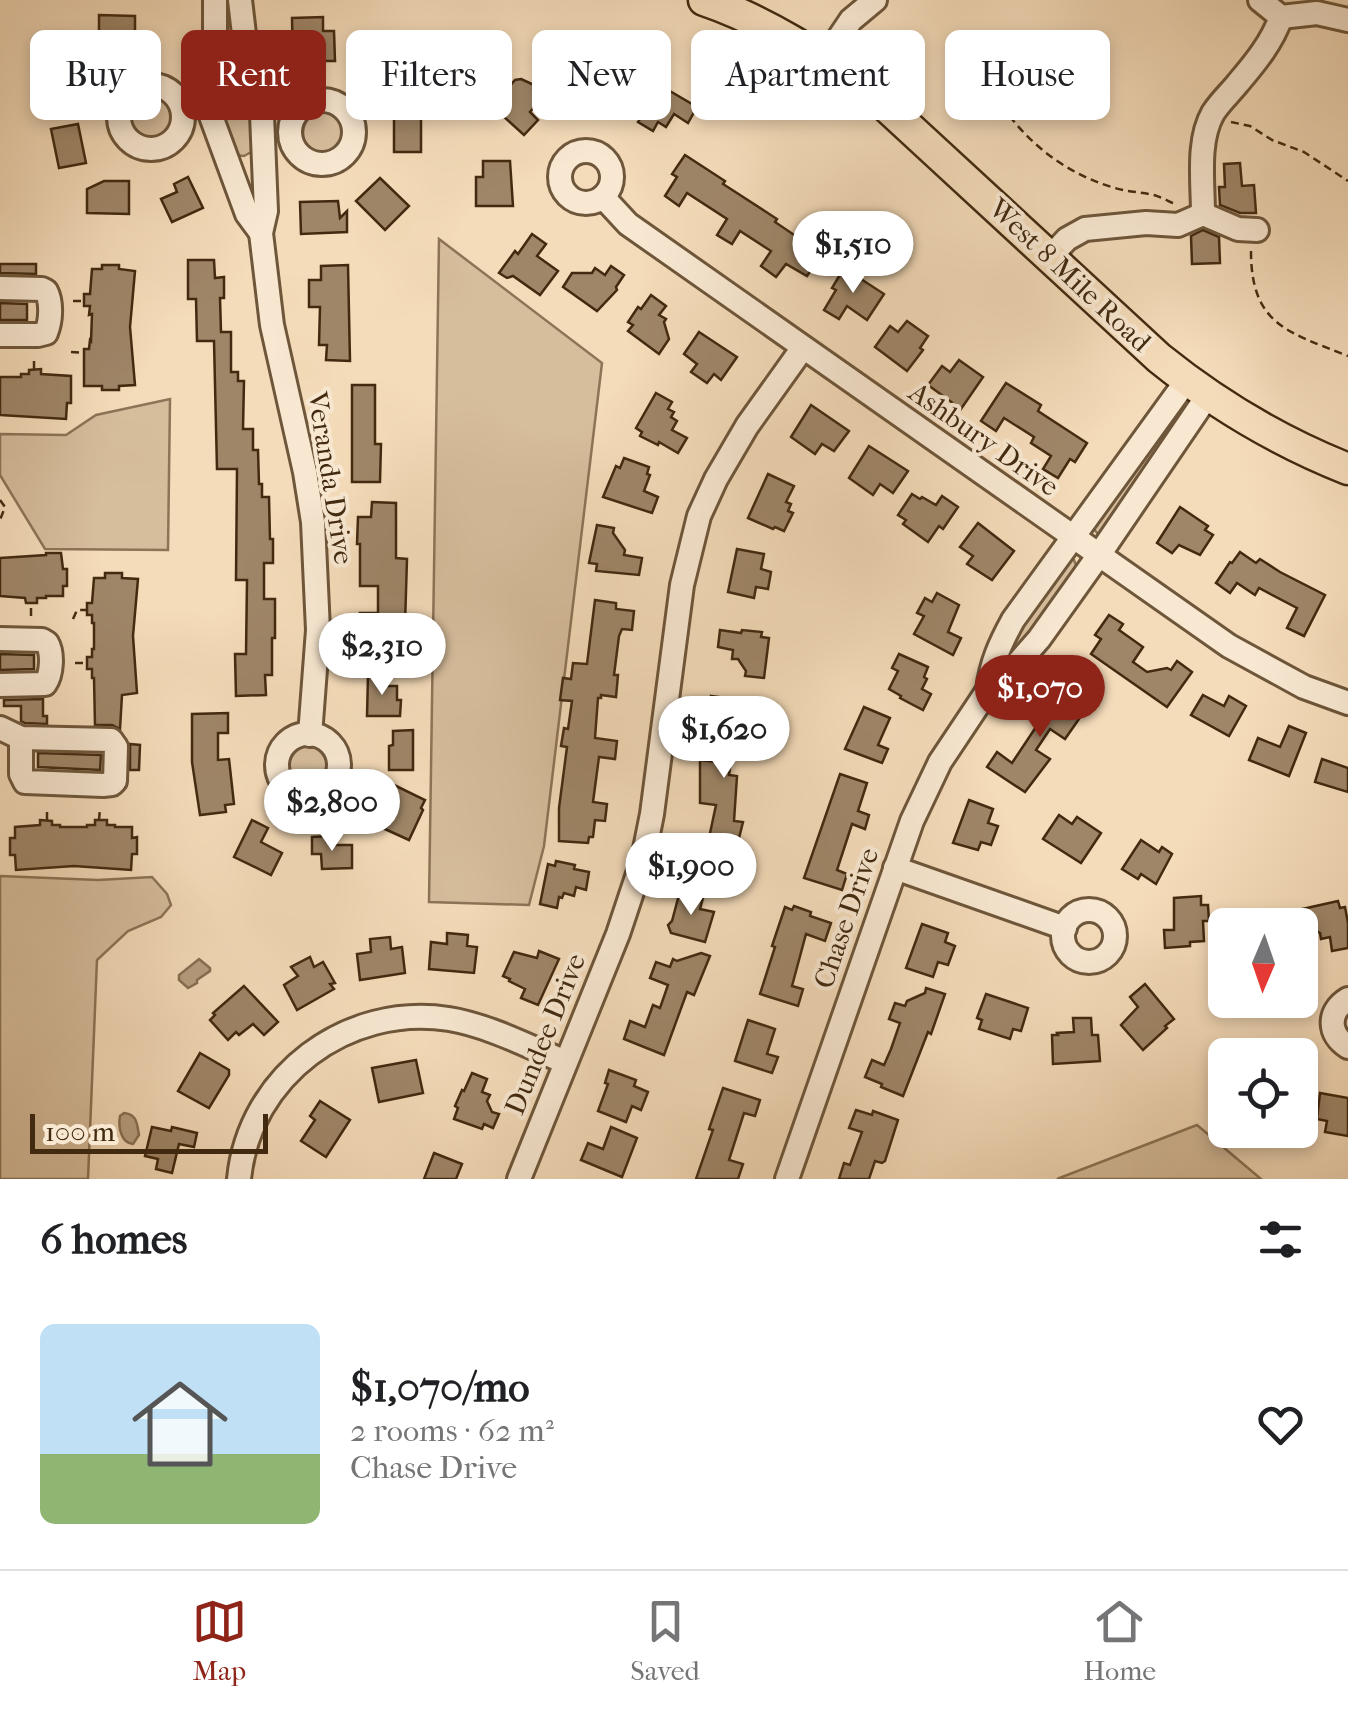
<!DOCTYPE html>
<meta charset="utf-8">
<style>
body{margin:0;font-family:"IM FELL French Canon",serif;background:#f6f6f6;color:#202124;height:100vh;display:flex;flex-direction:column;font-size:38px;white-space:nowrap}
*{box-sizing:border-box;margin:0}
p{font-size:32px;color:#757577}
.icon{flex:none;width:55px;height:55px;fill:none;stroke:currentColor;stroke-width:2;stroke-linecap:round;stroke-linejoin:round}
.map{position:relative;height:1179px;overflow:hidden}
.sheet{display:flex;flex-direction:column;background:#fff;flex:1}
.sheet>*{flex:none}
.guide{position:absolute;left:30px;top:30px;width:1290px;height:90px;display:flex;gap:20px}
.needle{width:65px;rotate:182deg}
.tools{position:absolute;left:1208px;top:908px;display:grid;gap:20px}
.tools a{display:grid;place-items:center;width:110px;height:110px;border-radius:15px;background:#fff;box-shadow:0 5px 15px #0003;font-size:50px}
.scale{position:absolute;left:30px;bottom:25px;width:238px;box-sizing:border-box;padding-left:10px;border:5px solid #422a10;border-top:0;font-size:28px;line-height:35px;white-space:nowrap;color:#422a10;-webkit-text-stroke:8px #f8e8d2;paint-order:stroke}
.price{position:absolute;translate:-50% -85px;padding:0 22px;border-radius:35px;background:#fff;color:#222;font-size:32px;line-height:65px;filter:drop-shadow(0 2px 5px #0008)}
.price::after{content:'';position:absolute;left:50%;top:60px;width:30px;height:22px;margin-left:-15px;background:inherit;clip-path:polygon(0 0,100% 0,50% 100%)}
.price.active{background:#8f2418;color:#fff}
ul{padding:0;list-style:none}
li{display:flex;align-items:center;gap:30px;height:250px;padding:0 40px}
li span{display:grid;place-items:center;flex:none;width:280px;height:200px;border-radius:15px;color:#555}
li>.icon{margin-inline-start:auto}
span .icon{width:120px;height:120px;fill:#fffc;stroke-width:1}
li b{font-size:42px}
h2{display:flex;justify-content:space-between;align-items:center;height:120px;padding:0 40px;font-size:42px}
.chip{padding:0 35px;border-radius:15px;background:#fff;box-shadow:0 5px 15px #0003;font-size:35px;line-height:90px}
.chip.active{background:#8f2418;color:#fff}
.tabs{display:flex;justify-content:space-around;align-items:center;height:140px;border-top:2px solid #e0e0e0;background:#fff;font-size:28px;color:#757577}
.tabs a{display:grid;justify-items:center;gap:5px}
.tabs .active{color:#8f2418}
.map>svg:first-child{display:block}
.green{fill:#d6bd9c;stroke:#8c7456;stroke-width:2.5}
.water{fill:#b79f80;stroke:#887053;stroke-width:2.5}
.building{fill:#9f8668;stroke:#422a10;stroke-width:2.5}
.lines{fill:none;stroke-linecap:round;stroke-linejoin:round}
.minor-casing{stroke:#6e563a;stroke-width:28}
.major-casing{stroke:#422a10;stroke-width:35}
.path{stroke:#422a10;stroke-width:2.5;stroke-dasharray:8 5;stroke-linecap:butt}
.minor{stroke:#f8e8d2;stroke-width:22}
.major{stroke:#f4dbb9;stroke-width:30}
.labels{text-anchor:middle;dominant-baseline:central;stroke-width:8;stroke-linejoin:round;paint-order:stroke}
.street-label{font-size:28px;fill:#422a10;stroke:#f8e8d2}
</style>
<div class="map">
<svg width="1348" height="1179" viewBox="0 0 1348 1179">
<rect width="100%" height="100%" fill="#f4dbb9"/>
<filter id="stains"><feTurbulence type="fractalNoise" baseFrequency=".002" numOctaves="4"/><feColorMatrix values="0 0 0 0 .2 0 0 0 0 .09 0 0 0 0 .02 0 0 0 .5 -.17"/></filter>
<radialGradient id="worn" r=".72"><stop offset=".6" stop-color="#630" stop-opacity="0"/><stop offset="1" stop-color="#630" stop-opacity=".3"/></radialGradient>
<g class="green">
<polygon points="233,53 238,54 254,87 253,151 244,156 235,155 213,98 223,57"/>
<circle cx="151" cy="116" r="21"/>
<circle cx="324" cy="133" r="21"/>
<polygon points="439,239 602,363 544,846 529,905 429,902"/>
<polygon points="170,399 168,550 45,549 0,475 0,434 66,435 96,415"/>
<polygon points="1179,408 1183,413 1101,534 1097,533 1094,529"/>
<polygon points="1069,558 1074,560 1077,568 1029,636 1002,667 1017,628"/>
<circle cx="308" cy="766" r="21"/>
<polygon points="0,876 98,880 152,877 167,894 171,905 161,917 128,931 97,960 88,1179 0,1179"/>
<polygon points="1197,1125 1261,1179 1057,1179"/>
</g>
<g class="water">
<polygon points="199,959 210,968 210,971 197,980 197,983 188,988 179,980 179,975"/>
<path d="M 124,1113 C 137,1114 137,1124 139,1135 L 133,1144 C 121,1143 118,1127 120,1116 Z"/>
</g>
<g class="building">
<polygon points="99,15 135,16 135,45 99,44"/>
<polygon points="323,17 323,31 334,31 335,61 306,61 306,66 293,66 292,18"/>
<polygon points="369,43 399,68 385,86 369,73 364,79 349,67"/>
<polygon points="64,54 94,65 79,104 49,92"/>
<polygon points="582,65 626,68 624,95 599,94 599,103 579,102"/>
<polygon points="521,79 534,85 533,89 541,99 530,112 538,120 524,135 492,106 515,80"/>
<polygon points="663,87 697,107 688,123 674,114 666,127 658,122 653,131 638,122 656,92 659,94"/>
<polygon points="402,98 421,98 421,152 394,152 394,116 402,116"/>
<polygon points="78,124 86,163 59,168 51,129"/>
<polygon points="685,155 725,181 723,184 777,219 775,222 812,247 809,251 819,258 807,276 786,264 776,277 761,266 771,251 740,231 732,244 717,235 727,219 687,193 679,206 665,196 677,177 672,174"/>
<polygon points="483,161 510,161 513,206 476,206 476,177 483,177"/>
<polygon points="1240,163 1242,186 1254,185 1256,213 1240,213 1220,205 1219,187 1225,187 1224,164"/>
<polygon points="188,177 203,208 172,222 161,199 177,192 174,184"/>
<polygon points="380,178 409,206 385,230 356,201"/>
<polygon points="104,181 129,181 129,214 87,213 87,189"/>
<polygon points="338,201 340,218 347,211 347,232 301,234 300,202"/>
<polygon points="1203,230 1219,237 1220,263 1192,264 1191,236"/>
<polygon points="532,234 546,244 537,256 558,271 540,295 513,276 507,278 499,273 515,251 518,254"/>
<polygon points="188,260 214,260 215,278 224,277 224,298 220,298 221,332 231,332 231,372 238,372 238,381 244,381 243,429 253,429 253,450 258,450 259,484 262,484 262,497 269,497 270,539 273,539 273,563 264,563 264,599 275,599 275,638 272,638 272,675 265,675 266,695 236,696 235,654 246,654 247,580 236,580 237,469 217,469 214,341 197,341 196,299 188,299"/>
<polygon points="0,264 36,264 36,274 0,273"/>
<polygon points="102,265 119,265 119,269 135,271 130,327 135,385 119,386 119,390 102,390 102,386 84,386 84,349 89,349 90,340 91,341 92,314 89,315 90,306 84,306 84,294 90,294 92,269 102,269"/>
<polygon points="348,265 350,361 326,360 327,345 319,345 320,307 309,307 309,280 321,280 321,266"/>
<polygon points="611,266 624,275 616,287 617,290 597,311 563,287 572,273 592,273 595,268 605,275"/>
<polygon points="844,268 884,294 867,320 847,306 839,319 824,310 836,290 832,288"/>
<polygon points="651,295 666,306 659,315 666,319 664,322 669,339 659,354 628,331 633,325 628,322 638,307 641,309"/>
<polygon points="0,303 27,304 27,320 0,320"/>
<polygon points="907,321 928,336 920,348 923,350 907,371 875,347 890,326 898,332"/>
<polygon points="699,332 737,357 721,380 714,374 707,383 691,372 697,364 684,354"/>
<polygon points="959,360 983,377 961,409 928,385 942,366 950,372"/>
<polygon points="41,369 41,374 71,376 71,403 67,403 66,419 0,415 0,377 21,377 21,374 29,374 29,370"/>
<polygon points="1006,383 1041,405 1038,411 1087,443 1075,462 1070,459 1058,478 1043,469 1051,456 1031,443 1034,437 1004,418 996,431 981,421"/>
<polygon points="352,385 375,385 375,444 381,444 380,482 352,482"/>
<polygon points="656,393 672,402 668,409 674,412 671,417 677,421 672,430 687,438 678,453 659,442 658,445 640,436 642,432 636,428"/>
<polygon points="811,405 849,431 834,451 822,444 815,454 791,437"/>
<polygon points="869,446 908,471 893,493 880,484 873,495 849,478"/>
<polygon points="624,458 649,467 647,474 650,475 644,491 658,497 652,513 603,497 616,466 620,468"/>
<polygon points="768,474 794,486 786,502 791,504 788,511 793,513 784,531 775,527 773,529 748,518"/>
<polygon points="912,494 920,499 922,497 936,505 942,496 958,507 943,529 939,526 928,542 903,524 906,520 898,515"/>
<polygon points="372,502 396,503 396,558 407,559 404,657 377,656 377,650 370,650 370,634 360,634 360,613 378,613 378,586 360,586 360,544 357,544 358,517 371,517"/>
<polygon points="1180,507 1208,526 1205,530 1213,535 1200,555 1179,545 1172,553 1157,543"/>
<polygon points="978,523 1014,551 992,580 967,564 973,556 960,547"/>
<polygon points="597,525 614,528 613,533 625,550 624,555 642,558 639,575 596,571 597,564 589,563"/>
<polygon points="737,549 764,554 761,569 771,572 768,589 756,587 754,598 728,592"/>
<polygon points="1240,552 1256,563 1260,559 1280,572 1325,595 1304,636 1287,628 1297,608 1259,588 1255,595 1237,583 1230,593 1216,583 1230,562 1232,563"/>
<polygon points="46,553 61,553 63,569 67,569 67,586 63,586 63,596 46,596 46,598 37,598 37,603 26,603 25,598 0,596 0,558 46,555"/>
<polygon points="105,573 122,573 122,578 138,579 133,636 137,693 122,695 120,729 112,725 95,725 94,678 92,678 92,669 87,669 87,657 92,657 92,649 94,649 94,623 92,623 92,615 87,615 87,603 92,603 94,578 105,578"/>
<polygon points="937,593 959,605 948,632 961,638 953,655 914,634 924,616 917,613 925,598 932,602"/>
<polygon points="595,600 616,603 616,609 634,611 632,630 622,629 619,636 614,675 618,675 616,697 601,695 601,698 598,698 595,738 617,741 615,759 599,757 593,802 607,804 605,821 595,820 593,837 589,837 588,843 559,841 559,808 567,747 561,746 564,728 568,729 572,701 560,700 563,678 571,679 573,663 587,664"/>
<polygon points="1109,615 1123,624 1119,630 1143,647 1133,662 1147,672 1167,668 1171,670 1177,661 1192,672 1167,707 1091,654 1101,639 1095,635"/>
<polygon points="720,630 741,633 742,630 762,632 761,637 769,638 764,678 745,676 746,671 738,659 732,659 733,650 718,647"/>
<polygon points="0,654 34,655 34,669 0,670"/>
<polygon points="899,654 928,667 924,677 927,679 922,689 931,694 923,710 900,698 901,696 889,689 898,671 892,668"/>
<polygon points="368,675 388,676 388,686 397,686 397,700 401,700 400,716 367,716"/>
<polygon points="1062,688 1088,706 1065,739 1050,729 1036,750 1050,759 1025,792 987,767 997,752 1012,763 1038,724 1030,718 1040,703 1049,709"/>
<polygon points="1203,695 1224,706 1229,696 1246,706 1229,736 1191,715"/>
<polygon points="711,696 756,702 755,708 764,718 753,723 750,743 734,741 729,775 737,776 734,821 743,822 732,866 709,861 710,857 688,853 692,835 709,838 716,805 700,803 700,760 717,762 723,715 709,713"/>
<polygon points="43,699 43,716 47,716 47,724 25,723 21,721 21,706 4,706 4,700"/>
<polygon points="864,707 890,718 878,745 888,749 882,763 845,749"/>
<polygon points="228,713 228,733 218,733 218,760 229,759 234,804 225,805 226,812 200,815 192,762 192,714"/>
<polygon points="1289,726 1306,733 1289,776 1249,760 1258,738 1280,747"/>
<polygon points="413,730 413,770 389,770 389,746 393,745 393,731"/>
<polygon points="130,744 140,745 139,770 130,770"/>
<polygon points="38,753 101,755 100,770 38,767"/>
<polygon points="1322,759 1348,768 1348,792 1315,782"/>
<polygon points="840,774 867,783 858,811 869,815 865,829 852,824 837,870 847,874 842,890 804,878"/>
<polygon points="394,785 425,800 421,808 423,810 409,840 365,820 373,802 384,807"/>
<polygon points="969,800 993,809 988,823 998,826 991,845 981,842 978,850 953,843"/>
<polygon points="1059,815 1072,824 1077,817 1101,833 1081,863 1043,839"/>
<polygon points="40,820 52,821 52,825 60,825 60,827 87,827 87,825 95,825 95,820 107,820 107,825 115,825 115,827 132,827 132,838 137,837 137,854 132,854 131,870 74,866 16,870 15,855 10,855 10,838 15,838 15,827 40,825"/>
<polygon points="252,820 268,828 261,842 282,853 271,875 234,857"/>
<polygon points="330,836 330,845 352,845 352,868 322,869 321,854 312,854 312,837"/>
<polygon points="1141,840 1159,852 1162,847 1172,854 1156,884 1141,874 1138,879 1122,869"/>
<polygon points="556,861 575,865 574,869 589,872 586,890 576,887 574,896 564,893 562,898 559,897 557,908 540,904 548,864 555,866"/>
<polygon points="680,891 703,898 700,909 714,912 705,942 671,933 668,925 672,921"/>
<polygon points="1201,896 1201,905 1208,905 1209,921 1203,921 1204,941 1190,942 1190,946 1165,948 1164,930 1174,930 1174,898"/>
<polygon points="1338,901 1340,908 1345,907 1348,923 1348,948 1332,951 1330,937 1321,939 1320,933 1307,926 1302,927 1298,910"/>
<polygon points="794,906 811,912 810,916 831,923 825,941 806,934 792,986 803,989 798,1006 760,994 775,947 772,946 785,907 792,910"/>
<polygon points="922,924 948,933 945,942 955,946 948,965 938,962 933,977 906,968"/>
<polygon points="447,933 468,935 467,946 477,947 474,973 429,969 431,942 447,944"/>
<polygon points="390,937 391,949 402,947 405,973 360,980 357,954 371,952 370,939"/>
<polygon points="539,951 559,959 538,1005 521,998 525,989 509,981 510,979 503,976 514,952 537,958"/>
<polygon points="701,953 710,956 694,995 687,992 664,1055 624,1039 630,1021 645,1027 653,1005 660,1008 668,985 650,978 656,962 670,967 673,959 677,961"/>
<polygon points="310,957 314,967 323,962 335,983 330,984 334,989 297,1010 284,985 298,976 291,967"/>
<polygon points="1145,984 1174,1019 1165,1026 1167,1028 1143,1050 1121,1025 1138,1007 1130,997"/>
<polygon points="244,986 278,1022 264,1035 253,1024 239,1035 236,1032 228,1040 210,1020 215,1015 213,1013"/>
<polygon points="926,988 945,994 931,1034 928,1032 903,1096 881,1087 882,1084 865,1077 872,1060 884,1065 891,1049 900,1023 889,1019 895,1003 905,1006 907,1001 925,993"/>
<polygon points="986,994 1028,1008 1021,1031 1013,1029 1010,1039 979,1029 982,1020 977,1018"/>
<polygon points="1073,1018 1091,1018 1092,1035 1098,1035 1100,1061 1053,1064 1052,1035 1058,1035 1057,1033 1074,1032"/>
<polygon points="748,1020 775,1029 767,1054 778,1057 772,1073 735,1061"/>
<polygon points="200,1053 229,1070 229,1075 209,1108 178,1091"/>
<polygon points="416,1060 423,1093 379,1102 372,1068"/>
<polygon points="609,1070 636,1080 634,1086 648,1092 641,1110 632,1106 626,1122 598,1111 608,1084 605,1083"/>
<polygon points="472,1073 487,1079 482,1092 490,1095 487,1101 492,1112 499,1114 493,1128 484,1124 482,1129 454,1119 458,1108 455,1106 462,1090 464,1091"/>
<polygon points="723,1088 760,1100 755,1116 744,1113 729,1160 743,1164 738,1179 696,1179 713,1130 709,1129"/>
<polygon points="1320,1093 1348,1098 1348,1136 1325,1132 1327,1121 1317,1119"/>
<polygon points="320,1101 350,1120 326,1157 301,1141 315,1120 310,1116"/>
<polygon points="856,1110 872,1115 873,1111 898,1120 885,1161 882,1163 875,1161 869,1179 839,1179 844,1163 850,1165 862,1132 849,1128"/>
<polygon points="152,1127 171,1131 172,1127 197,1133 194,1147 179,1144 172,1173 156,1169 158,1159 145,1156"/>
<polygon points="611,1127 637,1138 622,1177 581,1160 588,1143 603,1149"/>
<polygon points="434,1153 462,1164 456,1179 424,1179"/>
</g>
<g class="lines">
<g class="minor-casing">
<g id="minor">
<polyline points="215,0 215,37 207,86 208,108 247,214 261,233"/>
<polyline points="240,0 244,34 261,91 266,211 261,233 272,325 305,472 313,522 318,630 310,735"/>
<polyline points="1260,0 1281,17 1317,13 1348,20"/>
<polyline points="824,60 851,20 875,0"/>
<circle cx="151" cy="117" r="32"/>
<circle cx="322" cy="132" r="32"/>
<circle cx="586" cy="177" r="26"/>
<polyline points="603,197 628,224 1229,646 1304,687 1348,703"/>
<path d="M 1257,230 L 1238,229 L 1203,214 C 1203,182 1197,141 1213,113 C 1220,102 1230,93 1238,83 C 1256,62 1272,42 1281,17"/>
<polyline points="1051,256 1067,239 1085,229 1146,223 1178,225 1203,214"/>
<path d="M 0,288 L 42,289 L 46,291 C 52,302 51,321 46,333 L 38,335 L 0,335"/>
<path d="M 0,639 L 42,640 L 47,643 C 53,653 52,674 45,684 L 0,685"/>
<path d="M 988,690 C 991,663 1000,644 1013,620 L 1187,380"/>
<polyline points="0,728 21,738 111,740 116,747 115,781 112,784 103,785 25,782 21,774 21,738"/>
<circle cx="308" cy="765" r="31"/>
<polyline points="895,868 1065,928"/>
<circle cx="1089" cy="936" r="26"/>
<path d="M 1348,999 C 1327,1012 1328,1034 1348,1047"/>
<path d="M 239,1179 C 249,1076 347,1003 449,1019 C 487,1025 530,1047 565,1062"/>
<polyline points="519,1179 618,934 643,859 652,814 682,585 699,516 716,479 747,426 802,349"/>
<polyline points="787,1179 912,821 940,762 988,690 1004,679 1039,639 1099,555 1208,395"/>
</g>
</g>
<g class="major-casing">
<path id="major" d="M 704,0 C 766,21 822,58 875,96 L 1159,358 C 1216,404 1280,442 1348,469"/>
</g>
<g class="path">
<path d="M 977,60 C 1003,121 1049,169 1115,188 C 1128,192 1141,192 1154,195 C 1161,197 1168,201 1175,204"/>
<polyline points="764,82 775,61"/>
<polyline points="1231,122 1250,126 1272,140 1304,152 1348,181"/>
<path d="M 1251,251 C 1251,325 1288,332 1348,356"/>
<polyline points="73,301 84,301"/>
<polyline points="71,352 84,353"/>
<polyline points="34,369 34,358"/>
<polyline points="0,500 5,507 0,520"/>
<polyline points="31,616 31,603"/>
<polyline points="73,619 77,610 87,610"/>
<polyline points="75,663 87,663"/>
<polyline points="47,820 47,808"/>
<polyline points="99,820 100,808"/>
</g>
<use href="#minor" class="minor"/>
<use href="#major" class="major"/>
</g>
<g class="labels">
<g class="street-label">
<text transform="translate(1070 275) rotate(43)">West 8 Mile Road</text>
<text transform="translate(984 439) rotate(35)">Ashbury Drive</text>
<text transform="translate(331 478) rotate(81)">Veranda Drive</text>
<text transform="translate(846 918) rotate(-71)">Chase Drive</text>
<text transform="translate(545 1034) rotate(-68)">Dundee Drive</text>
</g>
</g>
<rect width="100%" height="100%" filter="url(#stains)"/>
<rect width="100%" height="100%" fill="url(#worn)"/>
</svg>
<div class="tools">
<a><svg class="needle" viewBox="-14 -14 28 28"><path d="M0-13l5 13h-10z" fill="#e53935"/><path d="M0 13l5-13h-10z" fill="#757577"/></svg></a>
<a><svg class="icon" aria-label="locate" viewBox="0 0 24 24"><circle cx="12" cy="12" r="6"/><path d="M12 2v4M12 18v4M2 12h4M18 12h4"/></svg></a>
</div>
<div class="scale">100 m</div>
<b class="price" style="left:853px;top:296px">$1,510</b>
<b class="price" style="left:382px;top:698px">$2,310</b>
<b class="price active" style="left:1040px;top:740px">$1,070</b>
<b class="price" style="left:724px;top:781px">$1,620</b>
<b class="price" style="left:332px;top:854px">$2,800</b>
<b class="price" style="left:691px;top:918px">$1,900</b>
<div class="guide">
<a class="chip">Buy</a>
<a class="chip active">Rent</a>
<a class="chip">Filters</a>
<a class="chip">New</a>
<a class="chip">Apartment</a>
<a class="chip">House</a>
</div>
</div>
<section class="sheet">
<h2>6 homes<svg class="icon" aria-label="filters" viewBox="0 0 24 24"><path d="M4 7h16M4 17h16"/><circle cx="9" cy="7" r="2"/><circle cx="15" cy="17" r="2"/></svg></h2>
<ul>
<li><span style="background:linear-gradient(#bfe0f5 65%,#8fb573 0)"><svg class="icon" aria-label="home" viewBox="0 0 24 24"><path d="M3 11l9-7 9 7M6 9v11h12V9"/></svg></span><div><b>$1,070/mo</b><p>2 rooms · 62 m²</p><p>Chase Drive</p></div><svg class="icon" aria-label="heart" viewBox="0 0 24 24"><path d="M12 20l-8-8c-3-5 5-10 8-4 3-6 11-1 8 4z"/></svg></li>
</ul>
</section>
<nav class="tabs">
<a class="active"><svg class="icon" aria-label="map" viewBox="0 0 24 24"><path d="M3 6l6-2 6 2 6-2v14l-6 2-6-2-6 2zM9 4v14M15 6v14"/></svg>Map</a>
<a><svg class="icon" aria-label="saved" viewBox="0 0 24 24"><path d="M7 4h10v16l-5-4-5 4z"/></svg>Saved</a>
<a><svg class="icon" aria-label="home" viewBox="0 0 24 24"><path d="M3 11l9-7 9 7M6 9v11h12V9"/></svg>Home</a>
</nav>
